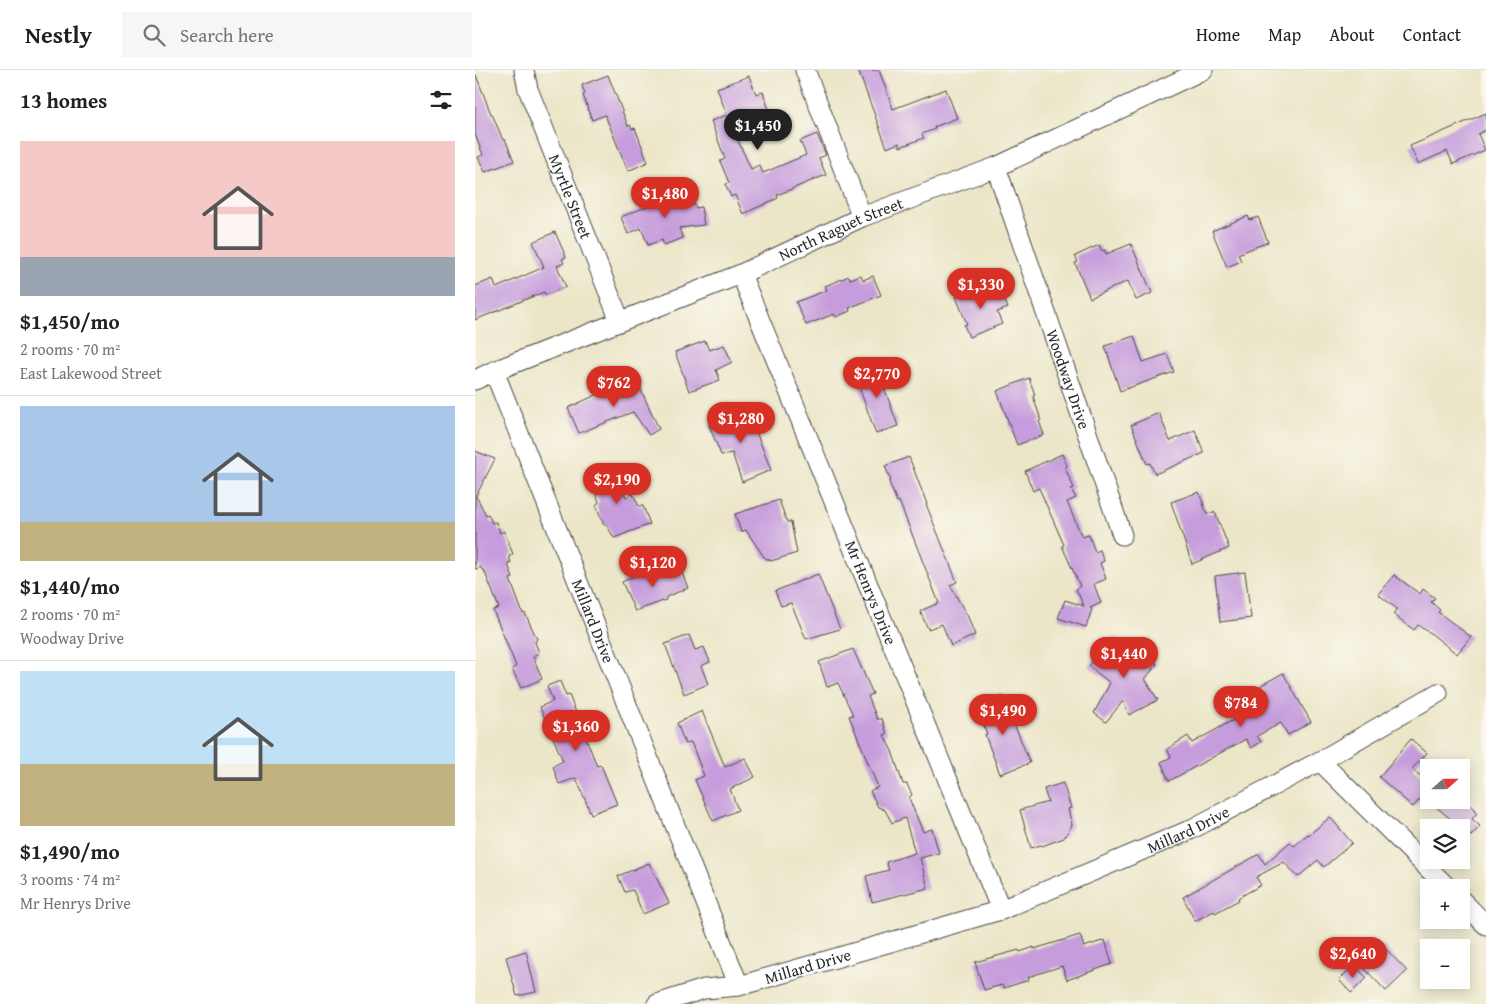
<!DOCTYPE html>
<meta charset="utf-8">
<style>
body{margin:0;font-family:"Gentium Book Plus",serif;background:#f6f6f6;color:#202124;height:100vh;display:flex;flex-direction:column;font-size:19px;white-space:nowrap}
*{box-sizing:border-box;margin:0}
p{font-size:16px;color:#757577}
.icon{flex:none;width:28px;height:28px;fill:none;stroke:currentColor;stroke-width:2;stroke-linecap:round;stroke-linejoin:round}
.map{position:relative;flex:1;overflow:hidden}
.details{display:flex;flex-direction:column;background:#fff;width:475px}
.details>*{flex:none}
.needle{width:32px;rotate:69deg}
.buttons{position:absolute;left:945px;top:689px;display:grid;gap:10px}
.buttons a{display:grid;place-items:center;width:50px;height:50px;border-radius:0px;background:#fff;box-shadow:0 2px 12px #0003;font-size:25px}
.price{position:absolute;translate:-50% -42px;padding:0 11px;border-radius:18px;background:#d93025;color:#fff;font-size:16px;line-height:32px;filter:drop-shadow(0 1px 2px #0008)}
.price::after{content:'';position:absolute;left:50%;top:30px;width:15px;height:11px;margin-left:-8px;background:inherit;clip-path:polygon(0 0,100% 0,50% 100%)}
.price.selected{background:#222;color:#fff}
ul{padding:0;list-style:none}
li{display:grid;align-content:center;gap:10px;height:265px;padding:0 20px}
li+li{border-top:1px solid #e0e0e0}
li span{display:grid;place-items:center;height:155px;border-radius:0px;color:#555}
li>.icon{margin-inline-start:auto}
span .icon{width:90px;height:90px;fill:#fffc;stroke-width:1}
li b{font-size:21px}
h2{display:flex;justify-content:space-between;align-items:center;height:60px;padding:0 20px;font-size:21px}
header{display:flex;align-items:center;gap:30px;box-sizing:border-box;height:70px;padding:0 25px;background:#fff;border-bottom:1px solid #e0e0e0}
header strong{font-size:24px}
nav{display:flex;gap:28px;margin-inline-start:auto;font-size:18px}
.search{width:350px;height:45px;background:#f6f6f6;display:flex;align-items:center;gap:12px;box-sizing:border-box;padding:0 18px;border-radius:0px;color:#757577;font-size:19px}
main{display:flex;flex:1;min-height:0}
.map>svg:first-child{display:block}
.building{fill:#c69ddc}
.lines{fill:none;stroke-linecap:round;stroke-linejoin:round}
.minor-casing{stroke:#484743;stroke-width:21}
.minor{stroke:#fff;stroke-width:19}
.labels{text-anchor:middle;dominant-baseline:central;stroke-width:4;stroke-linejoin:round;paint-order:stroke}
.street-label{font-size:16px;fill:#2b2b2b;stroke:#fbf7ec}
</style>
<header>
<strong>Nestly</strong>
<div class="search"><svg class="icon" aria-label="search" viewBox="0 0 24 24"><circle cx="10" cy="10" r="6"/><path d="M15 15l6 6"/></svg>Search here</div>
<nav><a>Home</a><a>Map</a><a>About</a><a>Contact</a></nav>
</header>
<main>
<section class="details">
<h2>13 homes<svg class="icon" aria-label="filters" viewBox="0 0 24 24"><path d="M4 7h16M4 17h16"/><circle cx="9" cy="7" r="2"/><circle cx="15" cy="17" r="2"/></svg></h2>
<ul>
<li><span style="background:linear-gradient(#f6c9c9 75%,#9aa5b1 0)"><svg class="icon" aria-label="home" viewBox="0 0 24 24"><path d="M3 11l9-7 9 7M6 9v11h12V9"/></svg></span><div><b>$1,450/mo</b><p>2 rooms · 70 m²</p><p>East Lakewood Street</p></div></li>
<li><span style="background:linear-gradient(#a9c7e8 75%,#c2b280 0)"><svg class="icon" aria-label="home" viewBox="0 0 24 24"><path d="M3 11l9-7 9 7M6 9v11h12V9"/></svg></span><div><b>$1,440/mo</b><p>2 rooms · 70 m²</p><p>Woodway Drive</p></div></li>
<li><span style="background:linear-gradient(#bfe0f5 60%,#c2b280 0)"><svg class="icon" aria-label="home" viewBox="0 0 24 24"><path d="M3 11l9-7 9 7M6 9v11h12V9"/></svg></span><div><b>$1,490/mo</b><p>3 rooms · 74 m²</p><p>Mr Henrys Drive</p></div></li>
</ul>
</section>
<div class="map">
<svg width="1011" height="934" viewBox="0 0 1011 934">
<rect width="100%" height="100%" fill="#fbf7ec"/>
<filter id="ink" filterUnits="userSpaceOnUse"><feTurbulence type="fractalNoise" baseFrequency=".02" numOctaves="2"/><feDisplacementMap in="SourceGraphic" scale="10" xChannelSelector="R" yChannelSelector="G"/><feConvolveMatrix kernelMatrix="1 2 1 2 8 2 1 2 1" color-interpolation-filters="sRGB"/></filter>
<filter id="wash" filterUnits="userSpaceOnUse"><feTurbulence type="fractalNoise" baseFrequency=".0096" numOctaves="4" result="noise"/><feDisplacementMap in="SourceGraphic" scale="20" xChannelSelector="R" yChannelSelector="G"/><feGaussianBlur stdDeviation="1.12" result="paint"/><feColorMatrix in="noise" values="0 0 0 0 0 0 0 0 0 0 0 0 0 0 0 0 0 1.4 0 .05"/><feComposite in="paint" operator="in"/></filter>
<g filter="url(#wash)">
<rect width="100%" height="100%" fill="#ebe6c8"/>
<g id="blocks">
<g class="building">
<polygon points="383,0 404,0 418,39 471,19 482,48 459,57 460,59 447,64 449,68 425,77 424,73 412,78"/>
<polygon points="0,5 1,5 16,44 17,44 28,70 30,69 39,91 10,102 3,87 8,85 0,64"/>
<polygon points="133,5 153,56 155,55 157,59 160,58 173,92 153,101 130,45 117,50 108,25 110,24 107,15"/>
<polygon points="274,6 281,24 288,22 294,40 290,42 293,49 259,62 276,99 284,95 288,103 331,85 325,71 342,64 351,85 344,88 351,105 302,125 303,128 268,144 260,125 256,127 250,114 254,113 245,91 250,89 236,51 252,45 242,18"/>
<polygon points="1011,43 1011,60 1003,64 1010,80 978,94 972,81 943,94 935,76"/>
<polygon points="213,120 221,138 226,137 229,155 204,158 208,168 189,175 187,170 173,175 166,158 153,164 146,147"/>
<polygon points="773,146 775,150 783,147 793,172 763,184 766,191 752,197 737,161"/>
<polygon points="80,162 91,187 87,189 89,193 82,196 91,217 71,225 69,222 0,250 0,216 18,209 21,218 69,197 58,172"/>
<polygon points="656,174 677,223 661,230 653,211 615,228 600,193 603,192 600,186 624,175 627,181 630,180 631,184"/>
<polygon points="386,205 388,210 398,206 406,225 374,238 375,241 361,247 359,244 331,255 321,232 352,220 350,216 374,206 375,209"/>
<polygon points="511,215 516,228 527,224 533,238 522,242 527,254 494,267 489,255 492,254 481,227"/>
<polygon points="659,266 668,292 692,284 699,302 645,321 630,276"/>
<polygon points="230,271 234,280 249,275 257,292 241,300 245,310 214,321 200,282"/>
<polygon points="402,293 411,316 409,317 423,356 401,364 384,317 389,315 384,300"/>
<polygon points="160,307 184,359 174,365 158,342 104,363 93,338"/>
<polygon points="554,308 560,325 558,326 566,350 564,351 569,365 542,375 522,321"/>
<polygon points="272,339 296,400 267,412 257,383 246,385 234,355"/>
<polygon points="684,343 695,371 720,360 729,383 680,404 675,393 672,394 656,355"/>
<polygon points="0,381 20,389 1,426 11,445 13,444 17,453 21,452 25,463 29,461 38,484 34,486 36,493 33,494 38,508 35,509 48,544 50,543 62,569 60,572 64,583 58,586 67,609 46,618 37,599 41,596 18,540 24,538 9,500 7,500 6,497 0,499"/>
<polygon points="587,384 592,396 590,398 599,418 596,419 601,428 592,432 607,467 614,465 620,482 625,480 629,491 625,493 631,509 619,514 626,533 615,538 617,539 611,557 583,548 590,530 609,536 601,519 605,516 587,476 589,475 564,418 558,421 550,401"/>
<polygon points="434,387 452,434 451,434 482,512 475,515 493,547 500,565 476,576 467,554 453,559 445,541 464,533 424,431 422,432 414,412 416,411 410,396"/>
<polygon points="138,397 151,427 158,424 164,436 168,436 175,454 139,468 131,454 129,455 121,435 124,432 115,407"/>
<polygon points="724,422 732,444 740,442 754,478 717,494 696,432"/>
<polygon points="304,430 312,452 316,452 322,483 296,491 289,487 271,460 266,462 260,444"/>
<polygon points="178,497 183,509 206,500 213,518 191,527 191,530 160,541 147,512"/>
<polygon points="770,502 776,548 745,552 740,506"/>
<polygon points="343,504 365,559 331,569 316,533 306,536 300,521"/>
<polygon points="919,505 945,524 948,519 960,528 956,532 965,540 963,542 996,567 982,584 949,558 948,559 943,555 939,560 918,544 922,539 903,524"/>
<polygon points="214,565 220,580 229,577 235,592 226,596 233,614 209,624 190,574"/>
<polygon points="638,567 660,583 663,578 682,594 670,609 683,630 654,645 648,631 631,652 619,643 635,613 614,596"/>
<polygon points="378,579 398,624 393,626 402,649 407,649 412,664 409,665 417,681 428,714 432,714 437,725 434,728 448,762 457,759 464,783 445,788 453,818 397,832 391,806 414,800 411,792 440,783 430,748 417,753 410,740 403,737 395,721 403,717 374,646 378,645 363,613 352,617 344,592"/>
<polygon points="808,603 836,652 813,665 806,653 782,666 786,672 776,678 771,669 694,711 686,692 696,687 692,679 713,666 717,673 760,649 756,643 767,637 770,643 793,630 785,616"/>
<polygon points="85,611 91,626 94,625 122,696 126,695 142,734 116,744 101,708 84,714 78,696 88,691 65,637 78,631 72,616"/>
<polygon points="528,626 555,693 525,704 510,665 512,664 502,637"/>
<polygon points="227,641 250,697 270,688 280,707 255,719 263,740 238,751 220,710 229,706 216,672 210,674 202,653"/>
<polygon points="936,669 952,683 937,699 954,713 954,730 990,730 1001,740 1000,741 1002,743 997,749 1005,756 996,766 948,726 938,737 904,707"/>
<polygon points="588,713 596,738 593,739 597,755 589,768 567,776 566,775 556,778 545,740 573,732 569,719"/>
<polygon points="855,747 877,773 849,797 843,790 823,807 809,792 781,807 786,815 763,828 764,830 740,843 739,841 720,851 708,827 784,784 790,794 815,772 819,776 833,764 834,765"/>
<polygon points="174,793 194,833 168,844 158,820 150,822 143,806"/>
<polygon points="605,865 609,877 630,870 637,894 592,910 587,896 553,907 554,910 529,918 527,915 509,920 500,892 544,880 545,882 559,877 559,879"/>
<polygon points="908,876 932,901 911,921 887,896"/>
<polygon points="51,881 61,922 42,926 31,887"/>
<polygon points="879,895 892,908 876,923 864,910"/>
</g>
</g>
</g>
<g filter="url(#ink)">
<use href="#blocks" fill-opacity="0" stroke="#484743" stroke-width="1"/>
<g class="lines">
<g class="minor-casing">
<g id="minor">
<path id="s1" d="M 49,0 L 53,19 L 145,251"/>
<polyline points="330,0 387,147"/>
<path id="s2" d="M 521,97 L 647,465"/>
<path id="s3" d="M 266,204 L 526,840"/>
<path id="s4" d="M 19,301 L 264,916"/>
<path id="s5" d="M 0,310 L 19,301 L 266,204 L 387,147 L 521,97 L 728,0"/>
<polyline points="845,691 973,818"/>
<polyline points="986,830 1011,855"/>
<path id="s6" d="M 182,934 L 229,919 L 264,916 L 526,840 L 715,760 L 845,691 L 963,623"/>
</g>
</g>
<use href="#minor" class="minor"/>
</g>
</g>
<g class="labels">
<g class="street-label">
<text stroke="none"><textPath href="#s1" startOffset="135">Myrtle Street</textPath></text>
<text stroke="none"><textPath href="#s5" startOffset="396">North Raguet Street</textPath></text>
<text stroke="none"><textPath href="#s2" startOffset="224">Woodway Drive</textPath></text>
<text stroke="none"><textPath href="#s3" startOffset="344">Mr Henrys Drive</textPath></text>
<text stroke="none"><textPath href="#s4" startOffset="269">Millard Drive</textPath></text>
<text stroke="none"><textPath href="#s6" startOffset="561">Millard Drive</textPath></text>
<text stroke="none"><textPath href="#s6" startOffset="156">Millard Drive</textPath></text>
</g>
</g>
</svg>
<div class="buttons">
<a><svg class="needle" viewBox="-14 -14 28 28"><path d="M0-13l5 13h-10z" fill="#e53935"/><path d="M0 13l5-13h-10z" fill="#757577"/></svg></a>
<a><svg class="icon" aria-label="layers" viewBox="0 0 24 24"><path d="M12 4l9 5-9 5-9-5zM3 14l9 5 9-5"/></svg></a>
<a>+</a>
<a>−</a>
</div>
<b class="price selected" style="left:283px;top:81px">$1,450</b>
<b class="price" style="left:190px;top:149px">$1,480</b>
<b class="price" style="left:506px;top:240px">$1,330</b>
<b class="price" style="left:402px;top:329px">$2,770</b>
<b class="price" style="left:139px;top:338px">$762</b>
<b class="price" style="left:266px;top:374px">$1,280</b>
<b class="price" style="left:142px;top:435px">$2,190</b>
<b class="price" style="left:178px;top:518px">$1,120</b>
<b class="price" style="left:649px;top:609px">$1,440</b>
<b class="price" style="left:766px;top:658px">$784</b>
<b class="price" style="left:528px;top:666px">$1,490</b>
<b class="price" style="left:101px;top:682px">$1,360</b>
<b class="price" style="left:878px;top:909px">$2,640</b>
</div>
</main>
